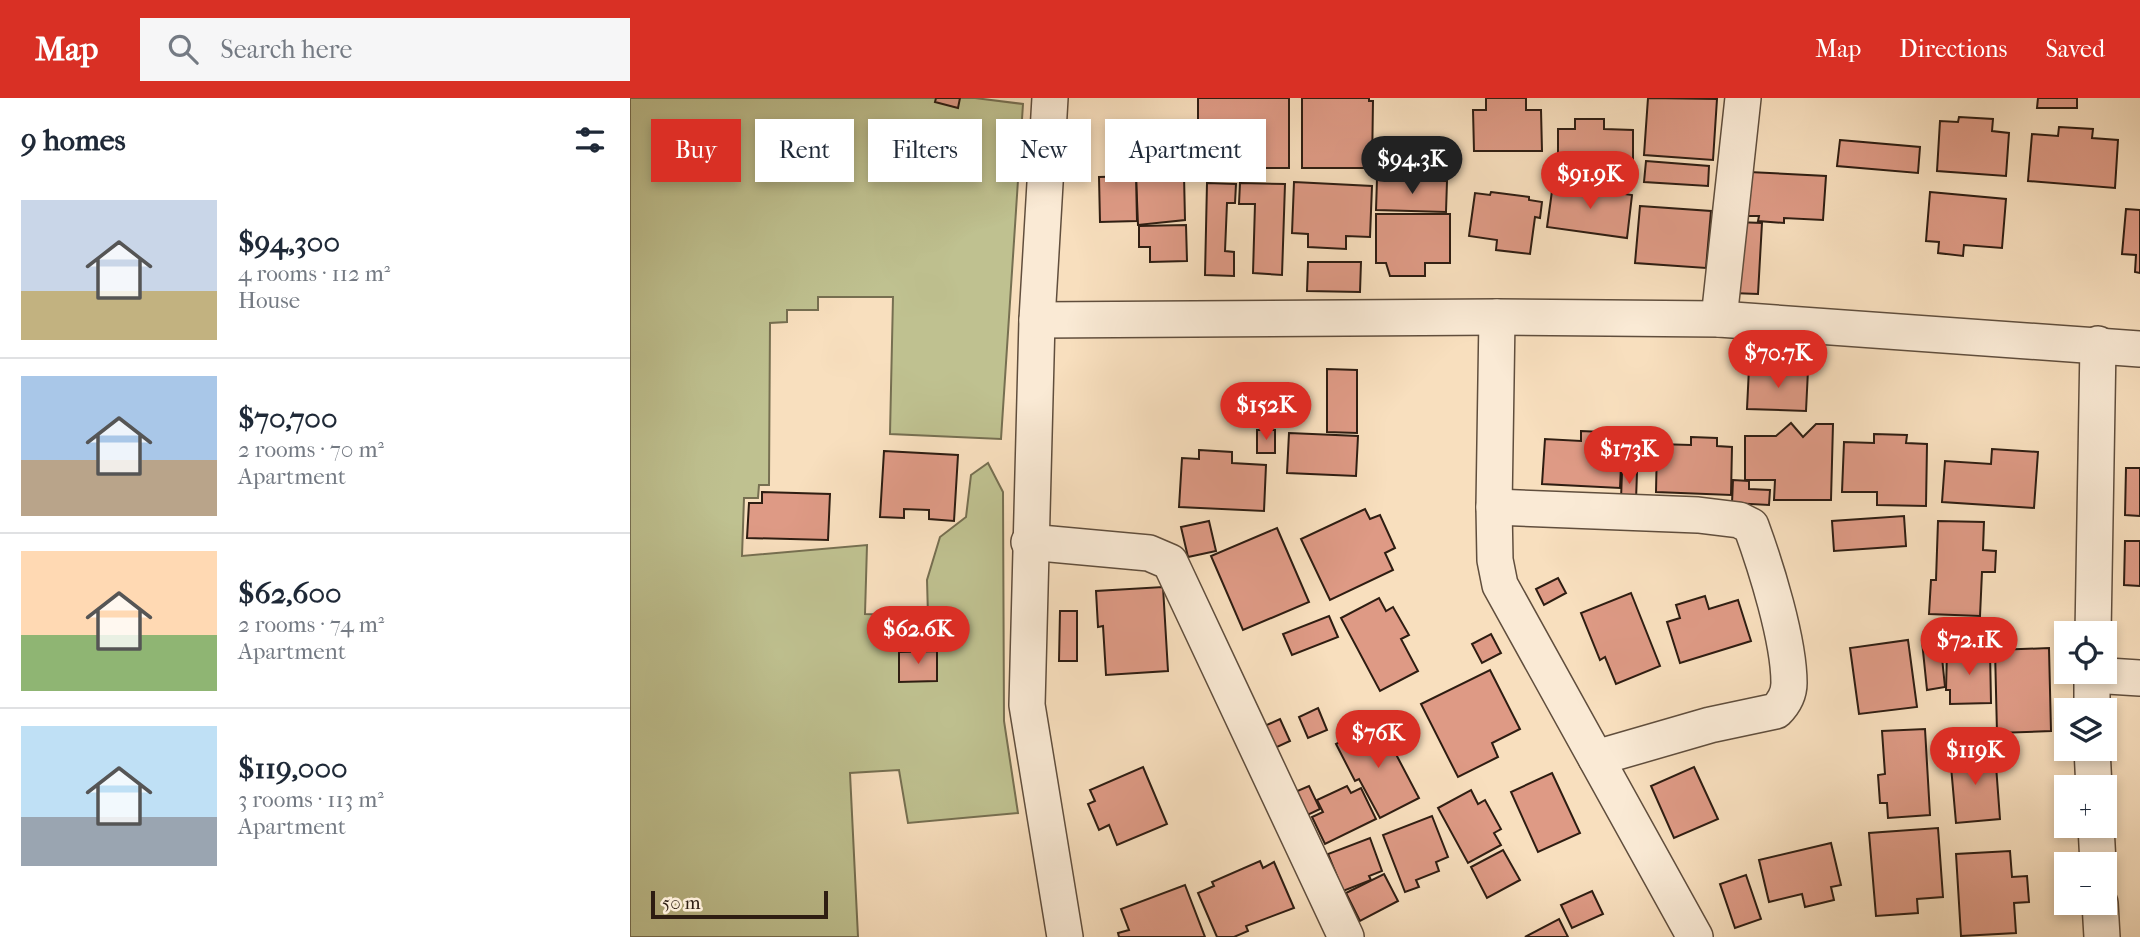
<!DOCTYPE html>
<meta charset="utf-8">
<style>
body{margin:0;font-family:"IM FELL French Canon",serif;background:#f6f6f7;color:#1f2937;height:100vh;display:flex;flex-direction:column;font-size:26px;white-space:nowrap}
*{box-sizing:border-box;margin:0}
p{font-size:23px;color:#747a83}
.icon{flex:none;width:38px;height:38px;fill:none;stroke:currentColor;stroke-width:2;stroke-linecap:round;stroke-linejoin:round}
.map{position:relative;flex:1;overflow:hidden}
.drawer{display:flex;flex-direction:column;background:#fff;width:630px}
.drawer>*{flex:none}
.guide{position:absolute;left:21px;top:21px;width:665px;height:63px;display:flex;gap:14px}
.fabs{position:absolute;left:1424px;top:523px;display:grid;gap:14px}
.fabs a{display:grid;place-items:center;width:63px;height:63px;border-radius:0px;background:#fff;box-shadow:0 4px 10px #0003;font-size:35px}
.scale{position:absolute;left:21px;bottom:18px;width:177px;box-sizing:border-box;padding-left:7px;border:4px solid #2e1d12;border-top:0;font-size:19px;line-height:24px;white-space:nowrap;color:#2e1d12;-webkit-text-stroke:5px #faead5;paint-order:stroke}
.price{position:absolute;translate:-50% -60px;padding:0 16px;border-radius:24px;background:#d93025;color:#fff;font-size:23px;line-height:46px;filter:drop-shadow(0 2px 4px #0008)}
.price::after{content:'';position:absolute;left:50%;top:42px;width:21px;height:16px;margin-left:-10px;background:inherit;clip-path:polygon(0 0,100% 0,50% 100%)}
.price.current{background:#222;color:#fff}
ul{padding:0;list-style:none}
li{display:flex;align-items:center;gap:21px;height:175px;padding:0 21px}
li+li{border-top:2px solid #e0e1e3}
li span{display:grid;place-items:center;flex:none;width:196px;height:140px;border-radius:0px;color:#555}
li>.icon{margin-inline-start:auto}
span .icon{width:84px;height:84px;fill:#fffc;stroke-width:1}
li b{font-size:30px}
h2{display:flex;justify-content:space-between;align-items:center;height:84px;padding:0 21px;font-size:30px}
.pill{padding:0 24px;border-radius:0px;background:#fff;box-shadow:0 4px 10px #0003;font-size:24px;line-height:63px}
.pill.current{background:#d93025;color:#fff}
header{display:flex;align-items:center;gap:42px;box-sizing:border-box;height:98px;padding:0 35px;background:#d93025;color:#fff}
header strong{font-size:33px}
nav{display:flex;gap:38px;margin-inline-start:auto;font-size:24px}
.search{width:490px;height:63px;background:#f6f6f7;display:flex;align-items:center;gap:18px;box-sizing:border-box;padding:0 24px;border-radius:0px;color:#747a83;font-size:26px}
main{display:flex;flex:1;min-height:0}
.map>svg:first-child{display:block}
.green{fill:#bfc190;stroke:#766f51;stroke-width:2}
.building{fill:#de9a85;stroke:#2e1d12;stroke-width:2}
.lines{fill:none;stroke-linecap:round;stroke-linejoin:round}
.minor-casing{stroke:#604e3d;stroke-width:38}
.minor{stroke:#faead5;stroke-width:35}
</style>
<header>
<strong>Map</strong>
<div class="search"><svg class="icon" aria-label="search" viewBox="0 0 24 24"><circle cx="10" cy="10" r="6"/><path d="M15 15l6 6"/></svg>Search here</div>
<nav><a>Map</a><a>Directions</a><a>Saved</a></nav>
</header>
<main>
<section class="drawer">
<h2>9 homes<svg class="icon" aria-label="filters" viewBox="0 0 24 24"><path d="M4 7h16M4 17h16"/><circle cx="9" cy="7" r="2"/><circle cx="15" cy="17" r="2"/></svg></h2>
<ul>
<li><span style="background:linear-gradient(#c9d6e8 65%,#c2b280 0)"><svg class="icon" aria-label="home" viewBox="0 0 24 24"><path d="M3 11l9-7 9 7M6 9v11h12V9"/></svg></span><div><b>$94,300</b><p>4 rooms · 112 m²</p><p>House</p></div></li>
<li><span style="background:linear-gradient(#a9c7e8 60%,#b9a48a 0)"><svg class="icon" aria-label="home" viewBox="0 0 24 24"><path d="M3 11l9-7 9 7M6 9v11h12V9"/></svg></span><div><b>$70,700</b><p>2 rooms · 70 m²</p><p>Apartment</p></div></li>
<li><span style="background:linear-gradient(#ffd9b3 60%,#8fb573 0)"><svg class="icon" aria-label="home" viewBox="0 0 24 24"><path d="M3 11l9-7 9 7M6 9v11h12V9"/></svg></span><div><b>$62,600</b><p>2 rooms · 74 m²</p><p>Apartment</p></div></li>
<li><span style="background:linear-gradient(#bfe0f5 65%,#9aa5b1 0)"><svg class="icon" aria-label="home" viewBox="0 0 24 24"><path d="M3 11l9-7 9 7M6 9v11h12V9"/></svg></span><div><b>$119,000</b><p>3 rooms · 113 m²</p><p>Apartment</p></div></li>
</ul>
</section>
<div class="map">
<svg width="1510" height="839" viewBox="0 0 1510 839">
<rect width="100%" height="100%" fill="#f8dfbe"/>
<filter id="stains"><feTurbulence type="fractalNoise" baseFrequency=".00286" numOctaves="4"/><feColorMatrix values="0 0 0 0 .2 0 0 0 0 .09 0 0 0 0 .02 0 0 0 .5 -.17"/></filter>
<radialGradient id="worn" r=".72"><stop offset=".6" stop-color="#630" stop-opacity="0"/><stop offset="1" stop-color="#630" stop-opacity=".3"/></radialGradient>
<polygon class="green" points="0,0 345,0 393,6 371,341 260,336 263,199 188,199 188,212 157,212 157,224 140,225 139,387 129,387 128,400 114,400 112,458 237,447 235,516 298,518 297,482 310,439 336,419 341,377 358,365 373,394 374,623 388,715 278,725 269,672 220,675 228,839 0,839"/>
<g class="building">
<polygon points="306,0 330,0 328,10 305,4"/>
<rect x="568" y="0" width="91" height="70"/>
<polygon points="672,0 739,0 739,3 743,3 742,70 672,70"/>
<polygon points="856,0 896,0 896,12 911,12 912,53 844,53 843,12 856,12"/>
<polygon points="1018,0 1087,1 1083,62 1014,57"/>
<polygon points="1408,0 1447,0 1447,10 1407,10"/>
<polygon points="1329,19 1363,21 1362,33 1379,35 1376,78 1307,73 1310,23 1328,24"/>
<polygon points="945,21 974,21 974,31 1003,32 1003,76 928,76 928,31 945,31"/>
<polygon points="1429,29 1463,31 1462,40 1488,42 1485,90 1398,83 1402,36 1428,38"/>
<polygon points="1210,42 1290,49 1288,75 1207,68"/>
<rect x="536" y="62" width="27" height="14"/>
<polygon points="1016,63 1079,68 1078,88 1014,84"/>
<polygon points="1119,74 1196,78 1193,122 1154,120 1154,125 1128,123 1129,118 1116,118"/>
<polygon points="554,77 555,122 508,127 506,78"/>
<polygon points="506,78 507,123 470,124 469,79"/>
<polygon points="747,81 817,83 816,114 746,112"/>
<polygon points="664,84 742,88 740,139 716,138 716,151 678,149 678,136 662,135"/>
<polygon points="577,85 606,86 605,105 597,105 595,153 604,154 604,178 575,177"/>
<polygon points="610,85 655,86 652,177 623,175 625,106 609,106"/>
<polygon points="923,86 1002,97 997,140 917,129"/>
<polygon points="861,94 899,99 899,102 912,104 910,120 905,119 900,156 866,152 867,142 839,138 845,95 860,97"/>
<polygon points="1300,94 1376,101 1372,150 1334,147 1333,158 1308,155 1309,144 1296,143"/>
<polygon points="1010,108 1081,113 1076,170 1005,165"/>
<polygon points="1496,111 1510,112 1510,175 1505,174 1506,157 1492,156"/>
<polygon points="746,116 820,116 820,165 795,165 795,178 760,178 756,165 746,165"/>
<polygon points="1106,124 1132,125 1128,196 1102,195"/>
<polygon points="556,127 557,163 520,164 520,149 509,149 509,128"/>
<polygon points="678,164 731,164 730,194 677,193"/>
<polygon points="1119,270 1178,272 1176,313 1117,311"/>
<polygon points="697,271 727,272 727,335 697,334"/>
<polygon points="1161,325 1173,339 1186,326 1203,326 1201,402 1144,402 1145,382 1115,382 1115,338 1146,338"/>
<rect x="627" y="332" width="18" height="23"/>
<polygon points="951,333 972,334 972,344 992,345 990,390 912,386 915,341 951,343"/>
<polygon points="659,335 728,338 726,378 657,375"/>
<polygon points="1244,336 1277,337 1276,345 1297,346 1296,408 1247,407 1247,394 1212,394 1214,344 1244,345"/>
<polygon points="1061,339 1087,340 1087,348 1102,349 1101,397 1026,394 1027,346 1061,347"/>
<polygon points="1362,351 1408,354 1404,410 1312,404 1315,363 1361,366"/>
<polygon points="569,352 602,354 602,365 636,367 634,413 549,409 552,360 569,361"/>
<polygon points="254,353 328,357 324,423 299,421 299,412 274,411 274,420 250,419"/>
<polygon points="1496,370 1510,370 1510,418 1495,417"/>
<polygon points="992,374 1007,374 1006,402 991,401"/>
<polygon points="1103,382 1119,383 1119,391 1140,392 1139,407 1102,405"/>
<polygon points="132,394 200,396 198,442 117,440 119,405 132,405"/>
<polygon points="735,411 740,421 750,417 765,450 755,455 763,472 700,502 671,441"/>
<polygon points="1274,418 1276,448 1204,453 1202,423"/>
<polygon points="579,423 586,453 558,459 551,429"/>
<polygon points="1308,423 1354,424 1353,452 1366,453 1365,474 1352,474 1350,518 1299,516 1301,482 1306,482"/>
<polygon points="647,430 679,504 613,532 581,458"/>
<polygon points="1495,443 1510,443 1510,488 1494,487"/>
<polygon points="928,480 936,495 914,507 906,491"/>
<polygon points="533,489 538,573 476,577 473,528 468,529 466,493"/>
<polygon points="1001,495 1030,568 986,586 975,559 970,562 951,515"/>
<polygon points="1075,498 1079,511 1108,502 1121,543 1050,565 1037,524 1050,520 1046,507"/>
<polygon points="749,500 756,513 763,509 779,537 771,541 788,573 750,593 711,520"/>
<polygon points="430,513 447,513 447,563 429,563"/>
<polygon points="699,518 708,539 662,557 653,536"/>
<polygon points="861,536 871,555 852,565 842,546"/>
<polygon points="1310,540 1315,589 1297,592 1292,543"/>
<polygon points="1278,542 1287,609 1229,616 1220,550"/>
<polygon points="1419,550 1421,633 1367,635 1365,552"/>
<polygon points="307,553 307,583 269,584 269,554"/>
<polygon points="1360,553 1361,605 1320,606 1320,592 1316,592 1317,554"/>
<polygon points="860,572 890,631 862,645 868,659 828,679 791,606"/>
<polygon points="688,610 697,632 678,640 669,619"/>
<polygon points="650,621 660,643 638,653 628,631"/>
<polygon points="1425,621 1435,621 1436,634 1426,635"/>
<polygon points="749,624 789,700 750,720 729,681 725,683 706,646"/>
<polygon points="1295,631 1300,717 1258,720 1257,705 1250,705 1248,677 1255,676 1252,633"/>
<polygon points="1365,654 1370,721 1326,725 1320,657"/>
<polygon points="513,669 537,726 487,747 479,727 469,732 458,706 465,703 460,692"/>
<polygon points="1064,669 1088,721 1044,740 1021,688"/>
<polygon points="922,675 950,735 908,754 881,694"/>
<polygon points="679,688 690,711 669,721 658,697"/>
<polygon points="717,688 721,695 731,690 746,721 695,746 682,719 693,714 687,702"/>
<polygon points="841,692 848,706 855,702 871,731 864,735 871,747 838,765 808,710"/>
<polygon points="802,718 818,759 806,764 809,773 786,782 789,789 775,794 753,737"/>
<polygon points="1308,730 1313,799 1287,801 1288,815 1246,818 1239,735"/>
<polygon points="740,740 752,773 739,778 741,782 713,793 698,756"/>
<polygon points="1201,745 1211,787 1201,789 1204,802 1175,809 1172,796 1139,804 1129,762"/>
<polygon points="873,752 890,782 857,800 841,769"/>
<polygon points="1380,753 1382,779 1397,778 1399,804 1384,805 1386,835 1331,838 1326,756"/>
<polygon points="630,763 633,770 644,764 664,810 616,828 618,833 604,839 587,839 568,795 584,788 582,784"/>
<polygon points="754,776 768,803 730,823 716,795"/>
<polygon points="1116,777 1131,821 1105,830 1090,786"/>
<polygon points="555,787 575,839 489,839 488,835 499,832 491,811"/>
<polygon points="962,793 973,816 942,830 931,807"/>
<polygon points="929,821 938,839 895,839"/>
</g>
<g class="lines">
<g class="minor-casing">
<g id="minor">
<polyline points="420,0 407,222 397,607 435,839"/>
<polyline points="867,219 864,409 865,462 870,487 1065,839"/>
<polyline points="1089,221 1113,0"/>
<polyline points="407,222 867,219 1089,221 1510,251"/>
<path d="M 864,409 L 1068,417 L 1109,422 L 1121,428 C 1136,469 1159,542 1159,585 C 1159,597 1154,605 1146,613 L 1080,627 L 966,660"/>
<polyline points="399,444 519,455 540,464 716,839"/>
<polyline points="1463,536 1468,246"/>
<polyline points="1462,577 1510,580"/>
<polyline points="1462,612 1462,574"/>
<polyline points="1462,651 1464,690"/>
<polyline points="1466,728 1468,766"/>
<polyline points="1470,805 1472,839"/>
</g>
</g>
<use href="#minor" class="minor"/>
</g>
<rect width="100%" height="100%" filter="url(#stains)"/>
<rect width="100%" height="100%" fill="url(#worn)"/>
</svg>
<div class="fabs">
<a><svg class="icon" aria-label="locate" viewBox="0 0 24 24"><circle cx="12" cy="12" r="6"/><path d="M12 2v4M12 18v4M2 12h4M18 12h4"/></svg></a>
<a><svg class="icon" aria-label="layers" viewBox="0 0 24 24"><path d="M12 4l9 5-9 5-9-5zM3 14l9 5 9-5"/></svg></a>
<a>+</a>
<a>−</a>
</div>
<div class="scale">50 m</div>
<b class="price current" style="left:782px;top:98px">$94.3K</b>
<b class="price" style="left:960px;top:113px">$91.9K</b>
<b class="price" style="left:1148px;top:292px">$70.7K</b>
<b class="price" style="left:636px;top:344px">$152K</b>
<b class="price" style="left:999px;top:388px">$173K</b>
<b class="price" style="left:288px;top:568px">$62.6K</b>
<b class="price" style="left:1339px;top:579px">$72.1K</b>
<b class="price" style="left:748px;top:672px">$76K</b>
<b class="price" style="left:1345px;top:689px">$119K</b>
<div class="guide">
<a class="pill current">Buy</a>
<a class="pill">Rent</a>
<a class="pill">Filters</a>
<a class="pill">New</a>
<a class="pill">Apartment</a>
</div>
</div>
</main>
